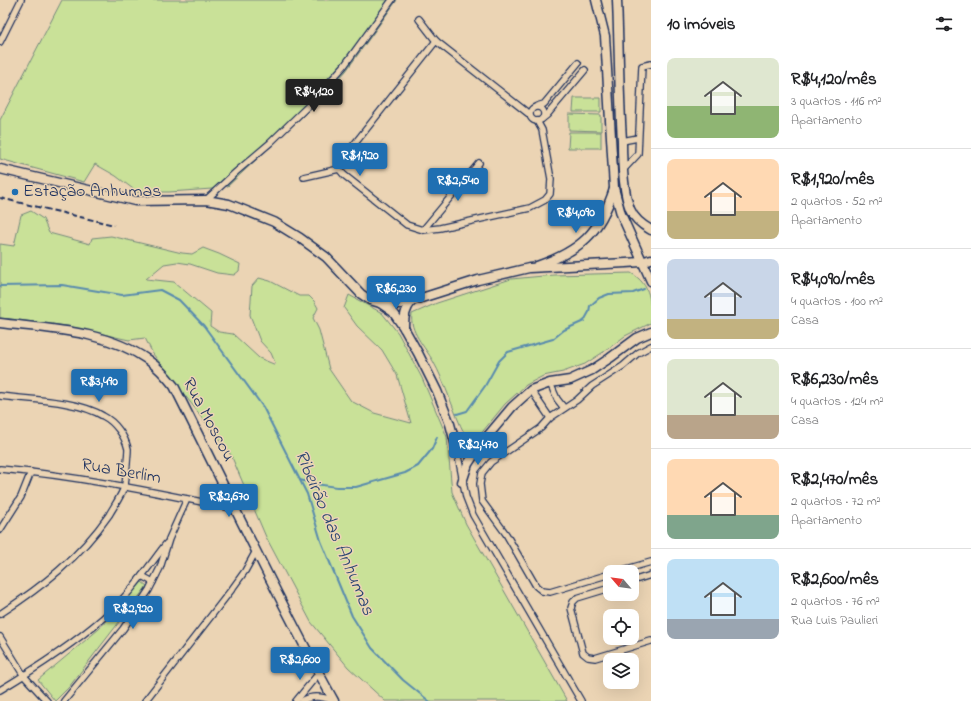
<!DOCTYPE html>
<html lang="pt">
<meta charset="utf-8">
<style>
body{margin:0;font-family:"Indie Flower",sans-serif;background:#f6f6f6;color:#202124;height:100vh;display:flex;flex-direction:column;font-size:15px;white-space:nowrap}
*{box-sizing:border-box;margin:0}
p{font-size:13px;color:#757577}
.icon{flex:none;width:22px;height:22px;fill:none;stroke:currentColor;stroke-width:2;stroke-linecap:round;stroke-linejoin:round}
.map{position:relative;flex:1;overflow:hidden}
.sheet{display:flex;flex-direction:column;background:#fff;width:320px}
.sheet>*{flex:none}
.needle{width:26px;rotate:298deg}
.tools{position:absolute;left:603px;top:565px;display:grid;gap:8px}
.tools a{display:grid;place-items:center;width:36px;height:36px;border-radius:8px;background:#fff;box-shadow:0 4px 16px #0002;font-size:20px}
.price{position:absolute;translate:-50% -34px;padding:0 9px;border-radius:4px;background:#1f6fb2;color:#fff;font-size:13px;line-height:26px;filter:drop-shadow(0 1px 2px #0008)}
.price::after{content:'';position:absolute;left:50%;top:24px;width:12px;height:9px;margin-left:-6px;background:inherit;clip-path:polygon(0 0,100% 0,50% 100%)}
.price.on{background:#222;color:#fff}
ul{padding:0;list-style:none}
li{display:flex;align-items:center;gap:12px;height:100px;padding:0 16px}
li+li{border-top:1px solid #e0e0e0}
li span{display:grid;place-items:center;flex:none;width:112px;height:80px;border-radius:8px;color:#555}
li>.icon{margin-inline-start:auto}
span .icon{width:48px;height:48px;fill:#fffc;stroke-width:1}
li b{font-size:17px}
h2{display:flex;justify-content:space-between;align-items:center;height:48px;padding:0 16px;font-size:17px}
main{display:flex;flex:1;min-height:0}
.map>svg:first-child{display:block}
.green{fill:#c9e198;stroke:#72887b}
.lines{fill:none;stroke-linecap:round;stroke-linejoin:round}
.stream{stroke:#598bae;stroke-width:2}
.street-casing{stroke:#1b2f5e;stroke-width:8}
.secondary-casing{stroke:#1b2f5e;stroke-width:11}
.street{stroke:#ebd4b4;stroke-width:5.5}
.secondary{stroke:#ebd4b4;stroke-width:8}
.rail{stroke:#1b2f5e;stroke-width:2;stroke-dasharray:6 3;stroke-linecap:butt}
.poi-dot{fill:#1f6fb2;stroke:#ebd4b4;stroke-width:1.5}
.labels{text-anchor:middle;dominant-baseline:central;stroke-width:3;stroke-linejoin:round;paint-order:stroke}
.poi-label{font-size:18px;fill:#1b2f5e;stroke:#ebd4b4;text-anchor:start}
.street-label{font-size:18px;fill:#1b2f5e;stroke:#ebd4b4}
.water-label{font-size:19px;font-style:italic;fill:#2a4672;stroke:#ebd4b4}
</style>
<main>
<div class="map">
<svg width="651" height="701" viewBox="0 0 651 701">
<rect width="100%" height="100%" fill="#ebd4b4"/>
<filter id="ink" filterUnits="userSpaceOnUse"><feTurbulence type="fractalNoise" baseFrequency=".025" numOctaves="2"/><feDisplacementMap in="SourceGraphic" scale="8" xChannelSelector="R" yChannelSelector="G"/><feConvolveMatrix kernelMatrix="1 2 1 2 8 2 1 2 1" color-interpolation-filters="sRGB"/></filter>
<g filter="url(#ink)">
<g class="green">
<polygon points="62,0 397,0 346,71 323,97 228,186 212,189 169,192 137,192 116,176 95,164 84,182 0,159 0,120"/>
<polygon points="574,98 601,98 601,112 573,112"/>
<polygon points="569,114 601,115 601,131 569,130"/>
<polygon points="569,132 601,132 601,148 568,148"/>
<polygon points="31,211 43,219 49,233 90,244 92,238 111,236 182,253 192,254 203,248 219,254 240,264 239,271 234,275 217,273 190,264 177,262 164,264 146,279 174,282 211,313 210,326 219,332 233,334 259,358 276,365 271,353 260,341 250,315 252,286 259,278 270,281 299,296 309,296 314,301 318,308 313,318 319,330 329,369 351,401 374,413 411,423 397,375 382,350 357,326 344,308 349,295 382,313 398,333 422,378 447,437 452,492 466,524 567,701 385,701 348,667 311,622 266,537 231,455 153,354 145,338 129,340 67,326 0,318 0,244 14,246 21,215"/>
<path d="M 631,273 C 651,285 651,301 651,323 L 625,336 L 605,351 L 585,364 L 563,372 L 543,376 L 526,385 L 505,404 L 479,436 L 472,438 L 465,435 C 453,411 446,384 433,361 C 425,347 409,331 412,314 L 437,303 L 511,279 L 554,275 Z"/>
<polygon points="142,582 147,586 69,687 55,701 38,680 99,629"/>
</g>
<g class="lines">
<g class="stream">
<polyline points="0,286 62,285 122,295 160,290 179,300 204,326 263,407 307,494 321,541 352,616 372,648 403,680 429,701"/>
<polyline points="457,414 467,411 485,386 499,361 508,352 553,339 564,330 584,321 589,312 590,306 599,298 609,294 633,293 644,289"/>
<polyline points="300,480 315,484 337,487 356,487 405,473 418,466 432,449 437,437"/>
</g>
<g class="street-casing">
<g id="street">
<polyline points="419,19 436,41"/>
<polyline points="0,42 21,0"/>
<polyline points="537,106 544,104 578,63"/>
<circle cx="537" cy="114" r="7"/>
<polyline points="529,114 436,41 341,161 339,169 344,175 407,225 423,230 440,228 530,208 545,200 550,194 551,179 542,130 537,121"/>
<polyline points="542,119 547,115 585,70"/>
<polyline points="622,141 638,138"/>
<polyline points="624,169 638,154 642,66 651,64"/>
<polyline points="304,177 339,169"/>
<polyline points="206,200 236,172 270,143 308,106 344,66 392,0"/>
<polyline points="423,230 479,163"/>
<polyline points="550,383 557,399 564,408"/>
<polyline points="531,390 550,418"/>
<path d="M 0,396 C 31,400 77,400 103,416 C 115,422 125,436 128,449 C 128,454 127,460 127,464 C 126,471 126,479 125,485 C 122,495 114,506 109,515 C 79,558 43,586 0,614"/>
<polyline points="456,446 466,497 473,515 581,701"/>
<path d="M 0,469 C 80,476 158,493 236,509"/>
<polyline points="0,530 21,497 31,472"/>
<polyline points="616,572 651,562"/>
<polyline points="610,574 550,592 542,591 536,586 506,534 482,501 480,484 482,473 491,462 541,428 550,418 577,400 592,386 623,366 638,353 651,346"/>
<polyline points="142,576 153,582"/>
<polyline points="632,581 651,575"/>
<polyline points="610,588 577,598 573,602 571,608 583,653 588,657 595,658 651,641"/>
<polyline points="0,637 24,676 47,701"/>
<path d="M 0,690 C 35,669 71,646 103,618 C 128,597 146,570 166,544"/>
<polyline points="64,701 123,629 149,590 160,568 169,539 187,499"/>
<polyline points="145,701 232,589 245,571 256,551"/>
<polyline points="296,701 319,673"/>
<path d="M 302,701 C 312,695 322,696 333,701"/>
</g>
</g>
<g class="secondary-casing">
<g id="secondary">
<polyline points="596,0 605,36 614,188 621,214 651,281"/>
<path d="M 617,0 C 619,47 619,93 622,140 C 622,159 623,191 630,209 C 634,219 642,225 651,230"/>
<polyline points="0,169 135,201 206,200 229,204 274,222 300,238 326,257 361,294 370,300 380,303 400,304 412,301 478,280 529,268 626,263 641,262 651,259"/>
<path d="M 537,266 C 580,251 600,233 614,189"/>
<polyline points="380,303 393,312 404,328 418,353 437,391 450,424 456,446 462,447 472,447 481,444 512,407 531,390 550,383 570,380 592,370 610,358 637,338 651,332"/>
<path d="M 0,323 C 49,329 105,330 148,360 C 158,367 166,376 174,386 C 227,491 277,598 334,701"/>
<path d="M 404,328 C 404,317 405,309 412,301"/>
<polyline points="462,482 468,464 481,444"/>
</g>
</g>
<use href="#street" class="street"/>
<use href="#secondary" class="secondary"/>
<polyline class="rail" points="0,198 114,225"/>
</g>
</g>
<circle class="poi-dot" cx="15" cy="192" r="4"/>
<g class="labels">
<g class="poi-label">
<text x="23" y="192">Estação Anhumas</text>
</g>
<g class="street-label">
<text transform="translate(208 420) rotate(62)">Rua Moscou</text>
<text transform="translate(121 472) rotate(10)">Rua Berlim</text>
</g>
<g class="water-label">
<text transform="translate(334 533) rotate(67)">Ribeirão das Anhumas</text>
</g>
</g>
</svg>
<div class="tools">
<a><svg class="needle" viewBox="-14 -14 28 28"><path d="M0-13l5 13h-10z" fill="#e53935"/><path d="M0 13l5-13h-10z" fill="#757577"/></svg></a>
<a><svg class="icon" aria-label="locate" viewBox="0 0 24 24"><circle cx="12" cy="12" r="6"/><path d="M12 2v4M12 18v4M2 12h4M18 12h4"/></svg></a>
<a><svg class="icon" aria-label="layers" viewBox="0 0 24 24"><path d="M12 4l9 5-9 5-9-5zM3 14l9 5 9-5"/></svg></a>
</div>
<b class="price on" style="left:314px;top:113px">R$4,120</b>
<b class="price" style="left:360px;top:177px">R$1,920</b>
<b class="price" style="left:458px;top:202px">R$2,540</b>
<b class="price" style="left:576px;top:234px">R$4,090</b>
<b class="price" style="left:396px;top:310px">R$6,230</b>
<b class="price" style="left:99px;top:403px">R$3,490</b>
<b class="price" style="left:478px;top:466px">R$2,470</b>
<b class="price" style="left:229px;top:518px">R$2,670</b>
<b class="price" style="left:133px;top:630px">R$2,920</b>
<b class="price" style="left:300px;top:681px">R$2,600</b>
</div>
<section class="sheet">
<h2>10 imóveis<svg class="icon" aria-label="filters" viewBox="0 0 24 24"><path d="M4 7h16M4 17h16"/><circle cx="9" cy="7" r="2"/><circle cx="15" cy="17" r="2"/></svg></h2>
<ul>
<li><span style="background:linear-gradient(#dfe7d0 60%,#8fb573 0)"><svg class="icon" aria-label="home" viewBox="0 0 24 24"><path d="M3 11l9-7 9 7M6 9v11h12V9"/></svg></span><div><b>R$4,120/mês</b><p>3 quartos · 116 m²</p><p>Apartamento</p></div></li>
<li><span style="background:linear-gradient(#ffd9b3 65%,#c2b280 0)"><svg class="icon" aria-label="home" viewBox="0 0 24 24"><path d="M3 11l9-7 9 7M6 9v11h12V9"/></svg></span><div><b>R$1,920/mês</b><p>2 quartos · 52 m²</p><p>Apartamento</p></div></li>
<li><span style="background:linear-gradient(#c9d6e8 75%,#c2b280 0)"><svg class="icon" aria-label="home" viewBox="0 0 24 24"><path d="M3 11l9-7 9 7M6 9v11h12V9"/></svg></span><div><b>R$4,090/mês</b><p>4 quartos · 100 m²</p><p>Casa</p></div></li>
<li><span style="background:linear-gradient(#dfe7d0 70%,#b9a48a 0)"><svg class="icon" aria-label="home" viewBox="0 0 24 24"><path d="M3 11l9-7 9 7M6 9v11h12V9"/></svg></span><div><b>R$6,230/mês</b><p>4 quartos · 124 m²</p><p>Casa</p></div></li>
<li><span style="background:linear-gradient(#ffd9b3 70%,#7fa58c 0)"><svg class="icon" aria-label="home" viewBox="0 0 24 24"><path d="M3 11l9-7 9 7M6 9v11h12V9"/></svg></span><div><b>R$2,470/mês</b><p>2 quartos · 72 m²</p><p>Apartamento</p></div></li>
<li><span style="background:linear-gradient(#bfe0f5 75%,#9aa5b1 0)"><svg class="icon" aria-label="home" viewBox="0 0 24 24"><path d="M3 11l9-7 9 7M6 9v11h12V9"/></svg></span><div><b>R$2,600/mês</b><p>2 quartos · 76 m²</p><p>Rua Luis Paulieri</p></div></li>
</ul>
</section>
</main>
